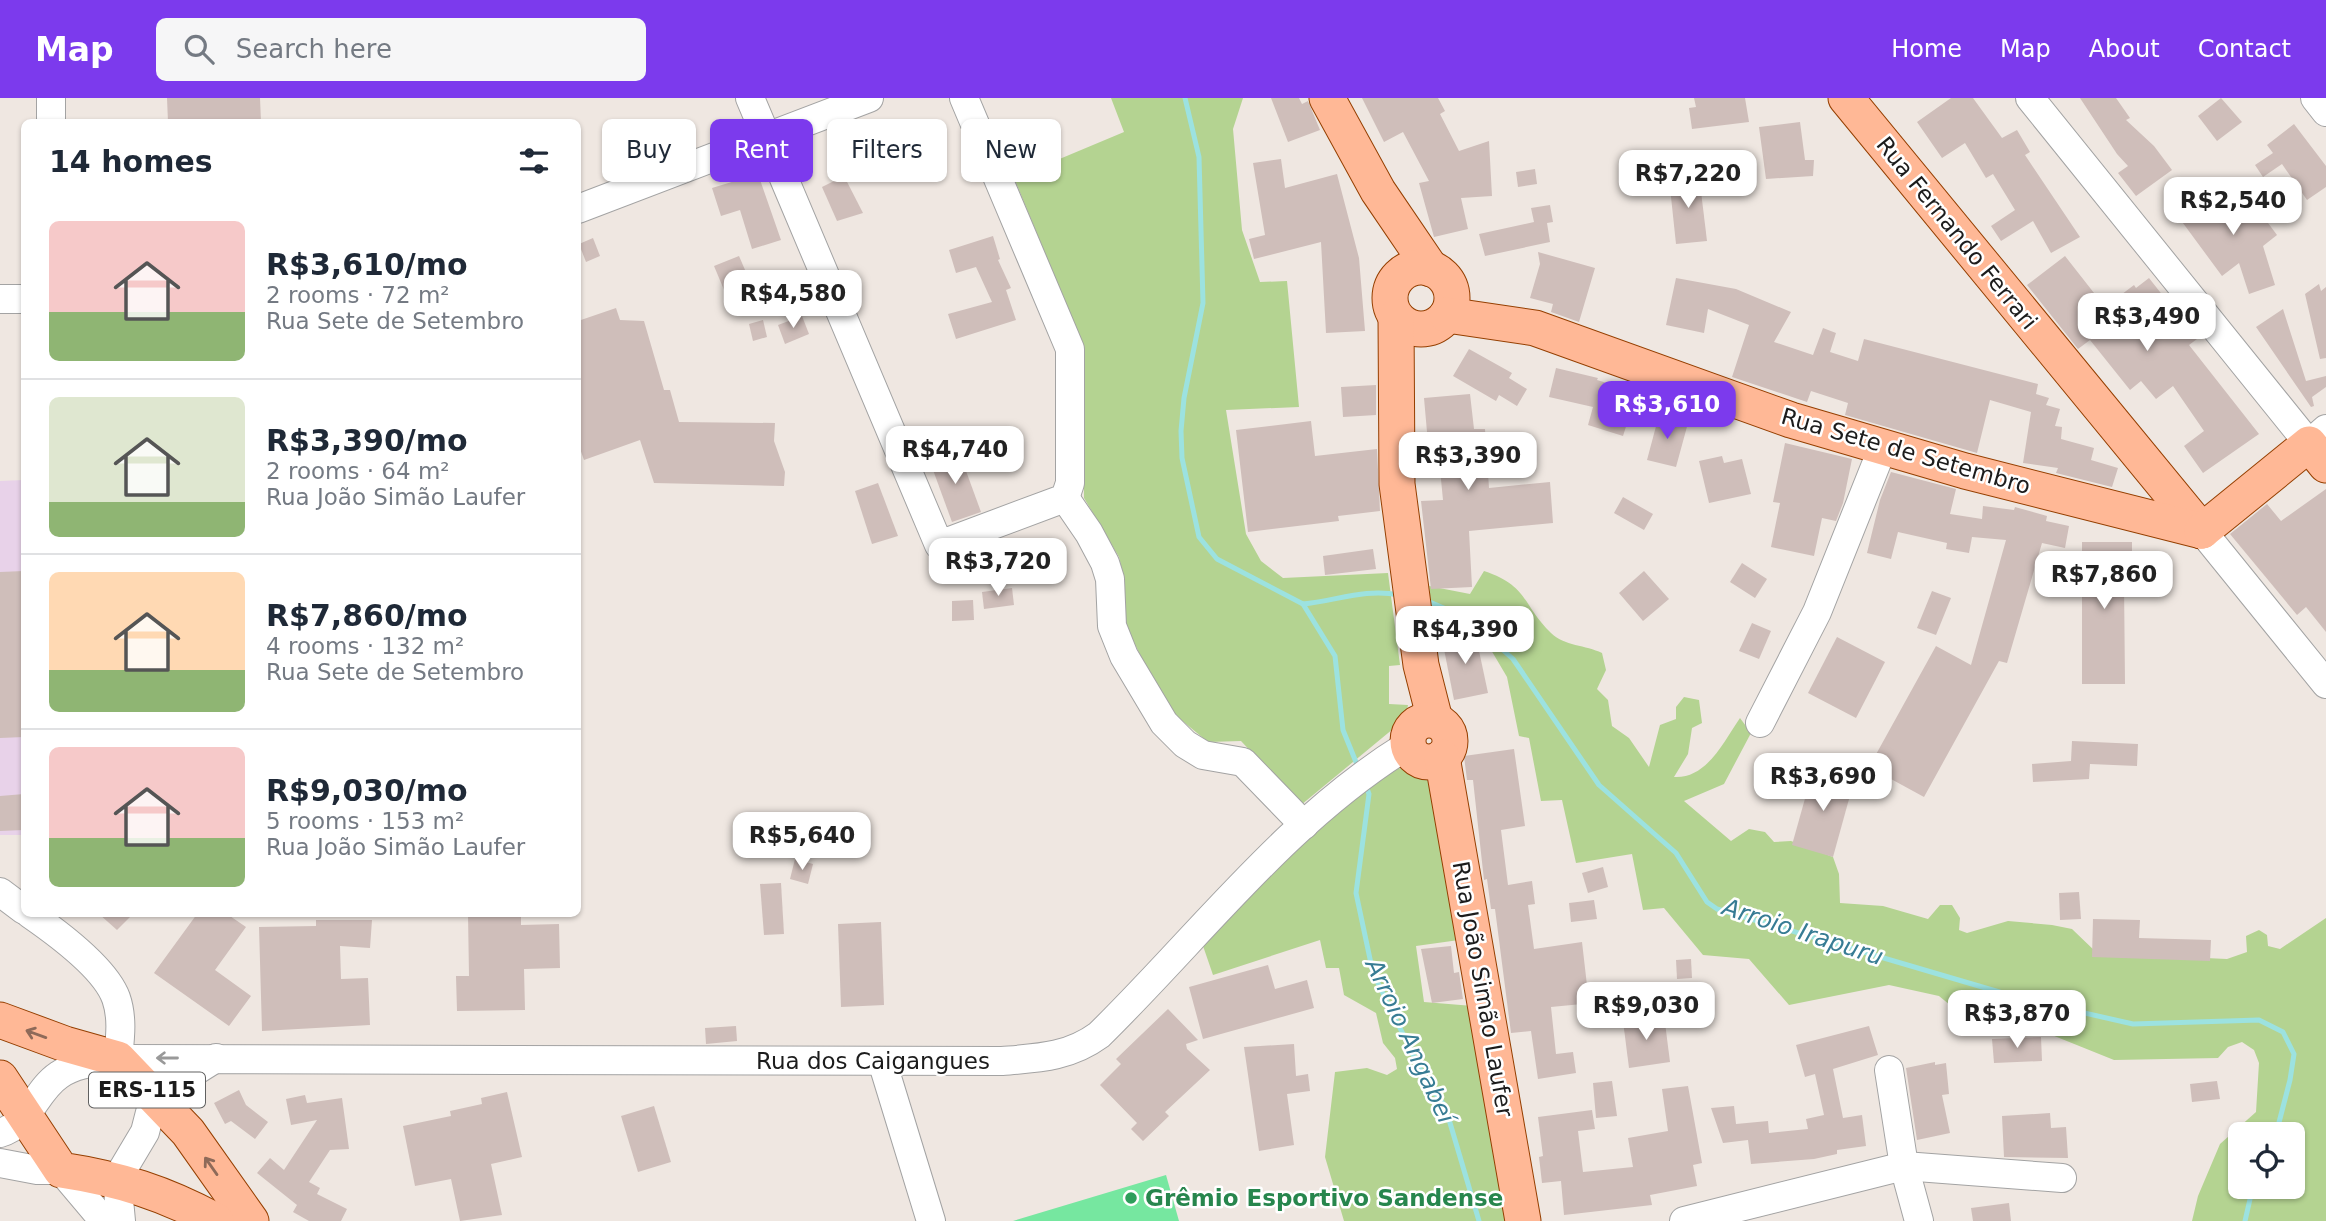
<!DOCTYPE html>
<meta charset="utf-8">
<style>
body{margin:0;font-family:"DejaVu Sans",sans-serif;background:#f6f6f7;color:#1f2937;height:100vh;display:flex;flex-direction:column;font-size:26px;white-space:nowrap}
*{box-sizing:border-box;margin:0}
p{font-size:23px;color:#747a83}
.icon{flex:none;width:38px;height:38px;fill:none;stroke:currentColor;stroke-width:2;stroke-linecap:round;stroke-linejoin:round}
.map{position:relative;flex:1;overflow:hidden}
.sheet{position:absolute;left:21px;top:21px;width:560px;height:798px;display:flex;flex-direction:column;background:#fff;border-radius:10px;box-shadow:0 2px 5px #0004}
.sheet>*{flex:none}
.top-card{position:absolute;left:602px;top:21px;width:665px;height:63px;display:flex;gap:14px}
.tools{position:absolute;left:2228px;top:1024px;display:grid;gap:14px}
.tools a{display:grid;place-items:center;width:77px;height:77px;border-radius:10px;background:#fff;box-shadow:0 2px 5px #0004;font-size:35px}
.price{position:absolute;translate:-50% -60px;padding:0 16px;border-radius:14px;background:#fff;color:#222;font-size:23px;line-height:46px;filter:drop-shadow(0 2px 4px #0008)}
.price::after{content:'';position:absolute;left:50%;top:42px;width:21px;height:16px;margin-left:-10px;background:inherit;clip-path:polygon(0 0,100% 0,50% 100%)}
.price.current{background:#7c3aed;color:#fff}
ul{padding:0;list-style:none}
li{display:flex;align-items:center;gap:21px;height:175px;padding:0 28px}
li+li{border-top:2px solid #e0e1e3}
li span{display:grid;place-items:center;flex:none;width:196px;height:140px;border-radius:10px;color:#555}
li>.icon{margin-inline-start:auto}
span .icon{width:84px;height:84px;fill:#fffc;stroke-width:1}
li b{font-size:30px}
h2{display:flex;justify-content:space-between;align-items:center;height:84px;padding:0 28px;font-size:30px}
.chip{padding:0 24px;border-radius:10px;background:#fff;box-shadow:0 2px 5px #0004;font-size:24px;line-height:63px}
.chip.current{background:#7c3aed;color:#fff}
header{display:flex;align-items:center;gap:42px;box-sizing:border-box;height:98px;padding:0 35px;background:#7c3aed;color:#fff}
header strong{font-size:33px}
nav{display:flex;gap:38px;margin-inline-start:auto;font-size:24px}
.search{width:490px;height:63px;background:#f6f6f7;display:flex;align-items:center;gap:18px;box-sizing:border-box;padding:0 24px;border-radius:10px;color:#747a83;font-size:26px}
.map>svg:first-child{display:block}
.industrial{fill:#e8d2e9}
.forest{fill:#b4d391;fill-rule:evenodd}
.pitch{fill:#76e7a0}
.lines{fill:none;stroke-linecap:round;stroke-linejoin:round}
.stream{stroke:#9ce2e0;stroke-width:5}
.building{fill:#cfbeba}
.minor-casing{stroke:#a3a3a3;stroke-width:30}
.major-casing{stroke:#953f00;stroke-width:37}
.minor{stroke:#fff;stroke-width:28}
.major{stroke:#ffb896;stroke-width:35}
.oneway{stroke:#8e6a59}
.oneway2{stroke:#999}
.leisure-dot{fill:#2e9e5b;stroke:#fff;stroke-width:2.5}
.labels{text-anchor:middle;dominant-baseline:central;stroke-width:5;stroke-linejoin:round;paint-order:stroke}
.shield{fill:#fff;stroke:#606060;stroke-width:2}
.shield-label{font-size:21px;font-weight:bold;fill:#1c1c1c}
.street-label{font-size:23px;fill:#1c1c1c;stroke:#fff}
.leisure-label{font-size:23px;font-weight:bold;fill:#27864d;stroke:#fff;text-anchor:start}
.water-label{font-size:24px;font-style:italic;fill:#377c94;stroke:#fff}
</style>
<header>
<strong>Map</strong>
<div class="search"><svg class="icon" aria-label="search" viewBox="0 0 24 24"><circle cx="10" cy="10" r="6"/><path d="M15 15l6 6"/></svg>Search here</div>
<nav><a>Home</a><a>Map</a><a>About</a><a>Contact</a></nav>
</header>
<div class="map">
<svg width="2326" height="1123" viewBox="0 0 2326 1123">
<rect width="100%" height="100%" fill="#efe7e1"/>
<polygon class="industrial" points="24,382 24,737 0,737 0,383"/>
<g class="forest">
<polygon points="1111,0 1243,0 1233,31 1242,132 1260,184 1287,183 1299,309 1226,312 1246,436 1261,463 1283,480 1388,475 1400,567 1389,568 1389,606 1408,607 1405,621 1301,707 1241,643 1208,644 1174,616 1157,591 1125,526 1125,486 1119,459 1084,400 1083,247 1014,80 1124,34"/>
<path d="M 1484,473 C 1529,488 1522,507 1551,535 C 1564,548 1586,547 1602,555 L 1606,572 L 1597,591 L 1608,602 L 1612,628 L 1629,640 L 1649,669 L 1660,627 L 1676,621 L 1676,609 L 1684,599 L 1699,602 L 1702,625 L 1692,630 L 1688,656 L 1674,679 C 1707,681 1724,643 1740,620 L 1751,635 L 1724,686 L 1684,703 L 1731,743 L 1749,731 L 1765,734 L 1774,744 L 1791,743 L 1833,759 L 1839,776 L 1840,805 L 1883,808 L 1928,821 L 1940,807 L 1952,807 L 1960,820 L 1959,832 L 1967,835 L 2008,823 L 2052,827 L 2072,831 L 2097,855 L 2227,861 L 2247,854 L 2246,838 L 2259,832 L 2267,837 L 2268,848 L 2280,851 L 2326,820 L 2326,1123 L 2192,1123 L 2198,1098 L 2220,1046 L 2256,1014 L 2259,965 L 2254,952 L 2242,944 L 2228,949 L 2218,960 L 2114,962 L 2032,929 L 1983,934 L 1939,898 L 1889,887 L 1789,907 L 1749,861 L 1703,857 L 1664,810 L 1643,812 L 1632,756 L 1576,765 L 1562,702 L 1541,703 L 1529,640 L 1519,638 L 1507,579 L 1484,540 L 1433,525 L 1429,488 L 1470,496 ZM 2240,1036 L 2292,1036 L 2292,1088 L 2240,1088 Z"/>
<path d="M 1396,670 C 1412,671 1421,673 1430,686 L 1459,842 L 1416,848 L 1424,904 L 1473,908 L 1512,1123 L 1344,1123 L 1325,1059 L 1335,974 L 1367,970 L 1387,977 L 1397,971 L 1395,960 L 1383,945 L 1376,915 L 1344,897 L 1339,870 L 1326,870 L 1320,842 L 1213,877 L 1202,845 L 1331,719 Z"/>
</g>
<polygon class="pitch" points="1166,1077 1179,1123 1013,1123"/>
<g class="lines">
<g class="stream">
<polyline points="1185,0 1199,59 1203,205 1184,300 1181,333 1182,360 1199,439 1217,461 1303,506 1335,558 1343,632 1358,669"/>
<polyline points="1425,502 1467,520 1513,561 1599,687 1676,755 1707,804 1717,811 2023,901 2133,926 2259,922 2283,934 2294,956 2290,982 2276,1036"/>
<path d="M 1303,506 C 1336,503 1365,490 1399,497"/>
<polyline points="1366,688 1369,696 1356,795 1373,875 1427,985 1445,1008 1479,1123"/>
<polyline points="2245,1123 2253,1088"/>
</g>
</g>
<g class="building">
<polygon points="167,0 260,0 261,24 168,24"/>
<polygon points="1271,0 1299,0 1302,6 1308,3 1320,32 1288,44"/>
<polygon points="1362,0 1438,0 1445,13 1440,16 1459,53 1489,43 1492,98 1461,100 1468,131 1434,139 1419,85 1429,83 1403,34 1384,44"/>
<polygon points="1694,0 1745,0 1749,24 1692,31 1689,10 1696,9"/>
<polygon points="1951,0 1973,0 2002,40 2017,32 2030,54 2025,57 2080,139 2051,155 2033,123 2001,143 1991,128 2015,112 1993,76 1986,80 1965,45 1942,60 1917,24"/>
<polygon points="2080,0 2116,0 2130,20 2126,22 2154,48 2172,72 2136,98 2118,75 2128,68 2117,56"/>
<polygon points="2221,0 2242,24 2217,43 2198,18"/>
<polygon points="1800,24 1805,62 1814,62 1813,78 1766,81 1759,29"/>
<polygon points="2294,26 2326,68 2326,89 2307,102 2282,66 2263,79 2255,67 2273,55 2267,47"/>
<polygon points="1281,61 1285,90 1337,76 1359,160 1365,233 1326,235 1321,144 1254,161 1249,141 1265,137 1253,65"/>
<polygon points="1535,71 1537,86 1518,89 1516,74"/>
<polygon points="758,76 781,142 752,151 740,112 721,118 712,90"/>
<polygon points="1699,77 1707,143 1676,146 1669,80"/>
<polygon points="844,78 863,115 837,123 822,89"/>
<polygon points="2234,85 2254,116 2259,113 2277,137 2263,148 2275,187 2249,196 2239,165 2222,178 2180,121"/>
<polygon points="1550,107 1553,124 1547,125 1550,144 1485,158 1479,136 1534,124 1531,110"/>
<polygon points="993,138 1000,161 998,162 1011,190 1006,192 1016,222 956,241 948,216 992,204 976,169 956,175 949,152"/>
<polygon points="593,140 600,158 586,164 579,146"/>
<polygon points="1538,154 1595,170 1579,224 1551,214 1553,206 1530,200 1540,166"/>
<polygon points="739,158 752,188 727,199 714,168"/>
<polygon points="2065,158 2105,209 2134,187 2136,190 2149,180 2197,241 2189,247 2259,336 2203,375 2184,348 2204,333 2173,288 2156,301 2141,283 2130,292 2090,242 2078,251 2027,187"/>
<polygon points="1676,180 1736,191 1791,214 1774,244 1813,257 1823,230 1836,235 1830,254 1858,263 1864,241 2038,286 2036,296 2049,300 2046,307 2060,311 2055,328 2062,329 2061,341 2094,350 2091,362 2118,370 2112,389 2056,375 2058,370 2023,365 2031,314 1990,302 1977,355 1845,317 1848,305 1811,293 1807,304 1732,279 1749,227 1708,211 1704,235 1666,227"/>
<polygon points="803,183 809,201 788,208 781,190"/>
<polygon points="2319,186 2321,193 2326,189 2326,260 2320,261 2305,196"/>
<polygon points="616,210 620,222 644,223 664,292 670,292 679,324 775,325 774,343 785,374 784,388 654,385 640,342 584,362 578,345 578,223"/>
<polygon points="2283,211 2306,283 2326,278 2326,289 2312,299 2314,308 2311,309 2256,229"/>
<polygon points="802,218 809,236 785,246 778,227"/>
<polygon points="763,222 767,239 753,243 749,226"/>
<polygon points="1469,251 1512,275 1509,280 1527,291 1517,308 1499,297 1496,303 1453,278"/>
<polygon points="1556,270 1598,280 1597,282 1637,294 1623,338 1588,327 1593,309 1549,299"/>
<polygon points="1376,287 1376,317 1343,319 1341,289"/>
<polygon points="1470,296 1474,331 1485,331 1489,390 1550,384 1553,425 1469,433 1472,489 1431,491 1421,403 1443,402 1439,361 1417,362 1417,335 1427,334 1424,300"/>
<polygon points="1659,317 1688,325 1676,369 1647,362"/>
<polygon points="1311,323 1315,358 1377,351 1380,413 1338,418 1339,423 1248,434 1236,332"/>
<polygon points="1785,345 1852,361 1843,405 1836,423 1822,420 1814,458 1771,449 1780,405 1773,404"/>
<polygon points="958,351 981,414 952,424 929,361"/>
<polygon points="1722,358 1724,365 1742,361 1751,396 1709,405 1699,363"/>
<polygon points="1891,374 1956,391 1950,416 1982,421 1983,408 2014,412 2015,409 2047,418 2046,423 2069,428 2065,450 2042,445 2007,565 1999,563 1924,699 1869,669 1936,548 1971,567 2006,442 1972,439 1969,455 1946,451 1947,445 1898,434 1891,461 1867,455 1880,402"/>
<polygon points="878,385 898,438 872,446 855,393"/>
<polygon points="2326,391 2326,534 2306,509 2297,517 2230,436 2267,406 2281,423"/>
<polygon points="1623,399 1653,416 1644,432 1614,415"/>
<polygon points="2082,444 2132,444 2132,485 2124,484 2125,586 2082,586"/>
<polygon points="1373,451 1376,471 1325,477 1323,458"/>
<polygon points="1742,465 1767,481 1755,500 1730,484"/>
<polygon points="24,473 24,639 0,640 0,474"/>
<polygon points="1644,473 1669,501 1643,523 1619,495"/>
<polygon points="1012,490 1014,507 984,511 982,494"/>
<polygon points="1932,493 1951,500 1936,537 1917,530"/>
<polygon points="973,502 974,522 952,523 952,503"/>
<polygon points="1752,525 1771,533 1759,561 1739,553"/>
<polygon points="1475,534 1488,595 1454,602 1442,541"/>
<polygon points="1837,539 1885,564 1856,620 1808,595"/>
<polygon points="2072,643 2138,646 2137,668 2090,666 2089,681 2033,684 2032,666 2071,663"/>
<polygon points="1514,651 1525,728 1501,732 1508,787 1532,783 1535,806 1528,807 1534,851 1582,844 1588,896 1611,893 1612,900 1622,899 1625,920 1584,925 1582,906 1551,909 1556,956 1573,954 1576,975 1538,981 1531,933 1511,935 1495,811 1491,811 1487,781 1484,782 1473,682 1467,682 1464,658"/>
<polygon points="1813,672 1854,683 1833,759 1792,747"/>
<polygon points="24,696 24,732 0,733 0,698"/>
<polygon points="795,761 813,766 808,786 790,781"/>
<polygon points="1603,769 1608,789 1588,795 1582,775"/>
<polygon points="781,785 784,836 764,837 760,786"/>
<polygon points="2079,794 2081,821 2060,822 2059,795"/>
<polygon points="1594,802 1597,821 1571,824 1569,805"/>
<polygon points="99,816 133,816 117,832"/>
<polygon points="197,816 227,816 246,829 215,872 251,898 229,928 154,875"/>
<polygon points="468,816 521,816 521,827 559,826 560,870 524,871 525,912 457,913 456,878 469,878"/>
<polygon points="2093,821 2140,822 2139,840 2211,842 2210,863 2092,859"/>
<polygon points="316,822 372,822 370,850 340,848 341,881 368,880 370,927 262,933 259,829 316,828"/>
<polygon points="881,824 884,907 841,909 838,826"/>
<polygon points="1451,848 1454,875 1459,874 1463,901 1432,905 1421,851"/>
<polygon points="1691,861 1692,880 1677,881 1676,862"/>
<polygon points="1268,867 1275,891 1307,882 1314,910 1203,941 1189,889"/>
<polygon points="1168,911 1198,942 1186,946 1187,951 1210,972 1165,1014 1169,1018 1143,1043 1131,1031 1137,1025 1100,987 1121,966 1116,961"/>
<polygon points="1664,917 1670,964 1629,970 1623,923"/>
<polygon points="736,928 737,943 706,946 705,930"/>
<polygon points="1869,928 1878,957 1833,971 1843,1020 1862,1017 1866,1048 1837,1052 1837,1056 1814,1061 1751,1066 1748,1042 1723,1045 1711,1010 1734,1008 1736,1026 1768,1023 1769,1035 1808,1031 1806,1021 1824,1017 1815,976 1805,979 1796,947"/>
<polygon points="2041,939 2042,963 1994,965 1992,941"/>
<polygon points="1294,946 1296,978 1308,976 1310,993 1287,996 1294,1047 1259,1053 1244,949"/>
<polygon points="1935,964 1935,967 1946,965 1949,996 1942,997 1950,1035 1917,1042 1906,970"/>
<polygon points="1612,983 1617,1018 1596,1020 1593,985"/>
<polygon points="2217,983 2220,1001 2192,1004 2190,986"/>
<polygon points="1688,988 1702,1065 1693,1067 1697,1088 1650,1097 1652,1107 1564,1117 1561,1083 1542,1085 1539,1059 1543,1058 1538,1019 1592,1012 1595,1031 1578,1033 1583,1074 1633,1069 1628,1040 1668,1033 1662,991"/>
<polygon points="239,992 246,1007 268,1024 255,1041 231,1023 225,1026 214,1005"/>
<polygon points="507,994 522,1059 491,1066 502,1117 460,1123 451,1081 415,1088 403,1028 451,1018 450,1013 482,1006 481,1000"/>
<polygon points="305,997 307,1005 342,1000 349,1051 330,1052 309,1084 320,1090 317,1096 347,1111 341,1123 309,1123 293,1114 297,1107 257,1075 270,1060 284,1072 317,1022 291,1027 286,1001"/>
<polygon points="654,1008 671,1064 638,1074 621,1018"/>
<polygon points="2050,1015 2051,1030 2066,1029 2068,1060 2004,1059 2002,1018"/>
<polygon points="2009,1105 2011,1123 1973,1123 1971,1110"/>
</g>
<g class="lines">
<g class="minor-casing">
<g id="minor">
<polyline points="750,0 939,447 1065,400 1070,385 1070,251 964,0"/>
<polyline points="2030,0 2309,346 2326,331"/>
<polyline points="2315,0 2326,14"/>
<polyline points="51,24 51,0"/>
<polyline points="578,111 869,0"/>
<polyline points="0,201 24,201"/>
<polyline points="1065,400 1089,435 1105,465 1110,481 1112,528 1124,558 1164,625 1185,646 1203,657 1243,664 1304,727"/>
<polyline points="2202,433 2326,586"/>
<polyline points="1760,625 1817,514 1883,349"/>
<polyline points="0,794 24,812"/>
<path d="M 30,816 C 56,834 105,870 116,900 C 123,920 120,941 118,961"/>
<polyline points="882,963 931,1123"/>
<polyline points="1889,972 1904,1068 1919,1123"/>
<path d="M 0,1035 C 30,1026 35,993 59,977 C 76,965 98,964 118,961 L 1002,963 C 1039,960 1069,959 1099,937 C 1200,838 1286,722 1408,647"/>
<polyline points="0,1065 37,1072 61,1072 104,1123"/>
<polyline points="121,1123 117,1081 145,1034 154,999 216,960"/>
<polyline points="1684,1123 1904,1068 2062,1080"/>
</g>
</g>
<g class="major-casing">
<g id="major">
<polyline points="1327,0 1378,93 1431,171"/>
<polyline points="1846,0 2202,433"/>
<circle cx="1421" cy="200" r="31"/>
<polyline points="1447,217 1535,230 1791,322 1965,373 2202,433"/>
<polyline points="1396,219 1397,386 1421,567 1435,622"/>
<polyline points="2202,433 2309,346 2326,367"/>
<circle cx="1429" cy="643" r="21"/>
<polyline points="1442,659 1523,1123"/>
<polyline points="0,922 65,946 118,961 188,1034 251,1123"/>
<path d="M 0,980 L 61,1072 C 120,1081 164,1095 216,1123"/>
</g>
</g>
<use href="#minor" class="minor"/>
<use href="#major" class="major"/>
</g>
<defs><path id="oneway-shaft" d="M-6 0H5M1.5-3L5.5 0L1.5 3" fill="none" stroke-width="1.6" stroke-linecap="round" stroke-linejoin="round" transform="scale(1.75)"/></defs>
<g class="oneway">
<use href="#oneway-shaft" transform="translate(36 936) rotate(-160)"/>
<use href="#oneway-shaft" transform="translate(211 1068) rotate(-125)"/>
</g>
<use class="oneway2" href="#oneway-shaft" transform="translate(167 960) rotate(-180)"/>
<circle class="leisure-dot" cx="1131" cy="1100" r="7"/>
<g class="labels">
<rect class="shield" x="89" y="974.5" width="116" height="35" rx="5"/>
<g class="shield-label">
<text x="147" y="992">ERS-115</text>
</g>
<g class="street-label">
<text transform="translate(1957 135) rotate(51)">Rua Fernando Ferrari</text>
<text transform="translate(1906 353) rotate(16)">Rua Sete de Setembro</text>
<text transform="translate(1483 891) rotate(80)">Rua João Simão Laufer</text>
<text x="873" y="963">Rua dos Caigangues</text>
</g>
<g class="leisure-label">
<text x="1145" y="1100">Grêmio Esportivo Sandense</text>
</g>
<g class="water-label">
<text transform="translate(1803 834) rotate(18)">Arroio Irapuru</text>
<text transform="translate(1410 943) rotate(65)">Arroio Angabeí</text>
</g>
</g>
</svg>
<div class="tools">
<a><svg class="icon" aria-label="locate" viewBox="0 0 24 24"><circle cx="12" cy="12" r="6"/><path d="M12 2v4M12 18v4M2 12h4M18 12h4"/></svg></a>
</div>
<b class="price" style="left:1688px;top:112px">R$7,220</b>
<b class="price" style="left:2233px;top:139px">R$2,540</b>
<b class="price" style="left:793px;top:232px">R$4,580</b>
<b class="price" style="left:2147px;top:255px">R$3,490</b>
<b class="price current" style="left:1667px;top:343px">R$3,610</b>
<b class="price" style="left:955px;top:388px">R$4,740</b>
<b class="price" style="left:1468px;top:394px">R$3,390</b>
<b class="price" style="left:998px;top:500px">R$3,720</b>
<b class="price" style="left:2104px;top:513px">R$7,860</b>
<b class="price" style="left:1465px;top:568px">R$4,390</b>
<b class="price" style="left:1823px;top:715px">R$3,690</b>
<b class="price" style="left:802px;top:774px">R$5,640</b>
<b class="price" style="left:1646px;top:944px">R$9,030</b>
<b class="price" style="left:2017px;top:952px">R$3,870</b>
<div class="top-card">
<a class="chip">Buy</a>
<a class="chip current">Rent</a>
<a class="chip">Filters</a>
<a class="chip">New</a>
</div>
<section class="sheet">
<h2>14 homes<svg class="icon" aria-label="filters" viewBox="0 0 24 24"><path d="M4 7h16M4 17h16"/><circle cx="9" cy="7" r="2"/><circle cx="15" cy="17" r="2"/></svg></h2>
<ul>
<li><span style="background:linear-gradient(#f6c9c9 65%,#8fb573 0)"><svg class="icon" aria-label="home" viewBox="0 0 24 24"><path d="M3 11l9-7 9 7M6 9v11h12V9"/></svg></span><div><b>R$3,610/mo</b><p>2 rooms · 72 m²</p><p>Rua Sete de Setembro</p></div></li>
<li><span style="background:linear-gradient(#dfe7d0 75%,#8fb573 0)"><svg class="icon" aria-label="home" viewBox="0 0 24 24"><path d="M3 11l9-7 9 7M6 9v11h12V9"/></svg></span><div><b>R$3,390/mo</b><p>2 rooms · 64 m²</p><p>Rua João Simão Laufer</p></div></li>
<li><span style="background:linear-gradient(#ffd9b3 70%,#8fb573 0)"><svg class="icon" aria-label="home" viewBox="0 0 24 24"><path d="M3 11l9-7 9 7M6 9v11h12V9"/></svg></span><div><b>R$7,860/mo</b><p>4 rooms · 132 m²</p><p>Rua Sete de Setembro</p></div></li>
<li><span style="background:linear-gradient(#f6c9c9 65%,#8fb573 0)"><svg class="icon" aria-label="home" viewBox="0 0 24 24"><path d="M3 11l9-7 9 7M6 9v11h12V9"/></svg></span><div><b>R$9,030/mo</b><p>5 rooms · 153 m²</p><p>Rua João Simão Laufer</p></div></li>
</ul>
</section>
</div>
